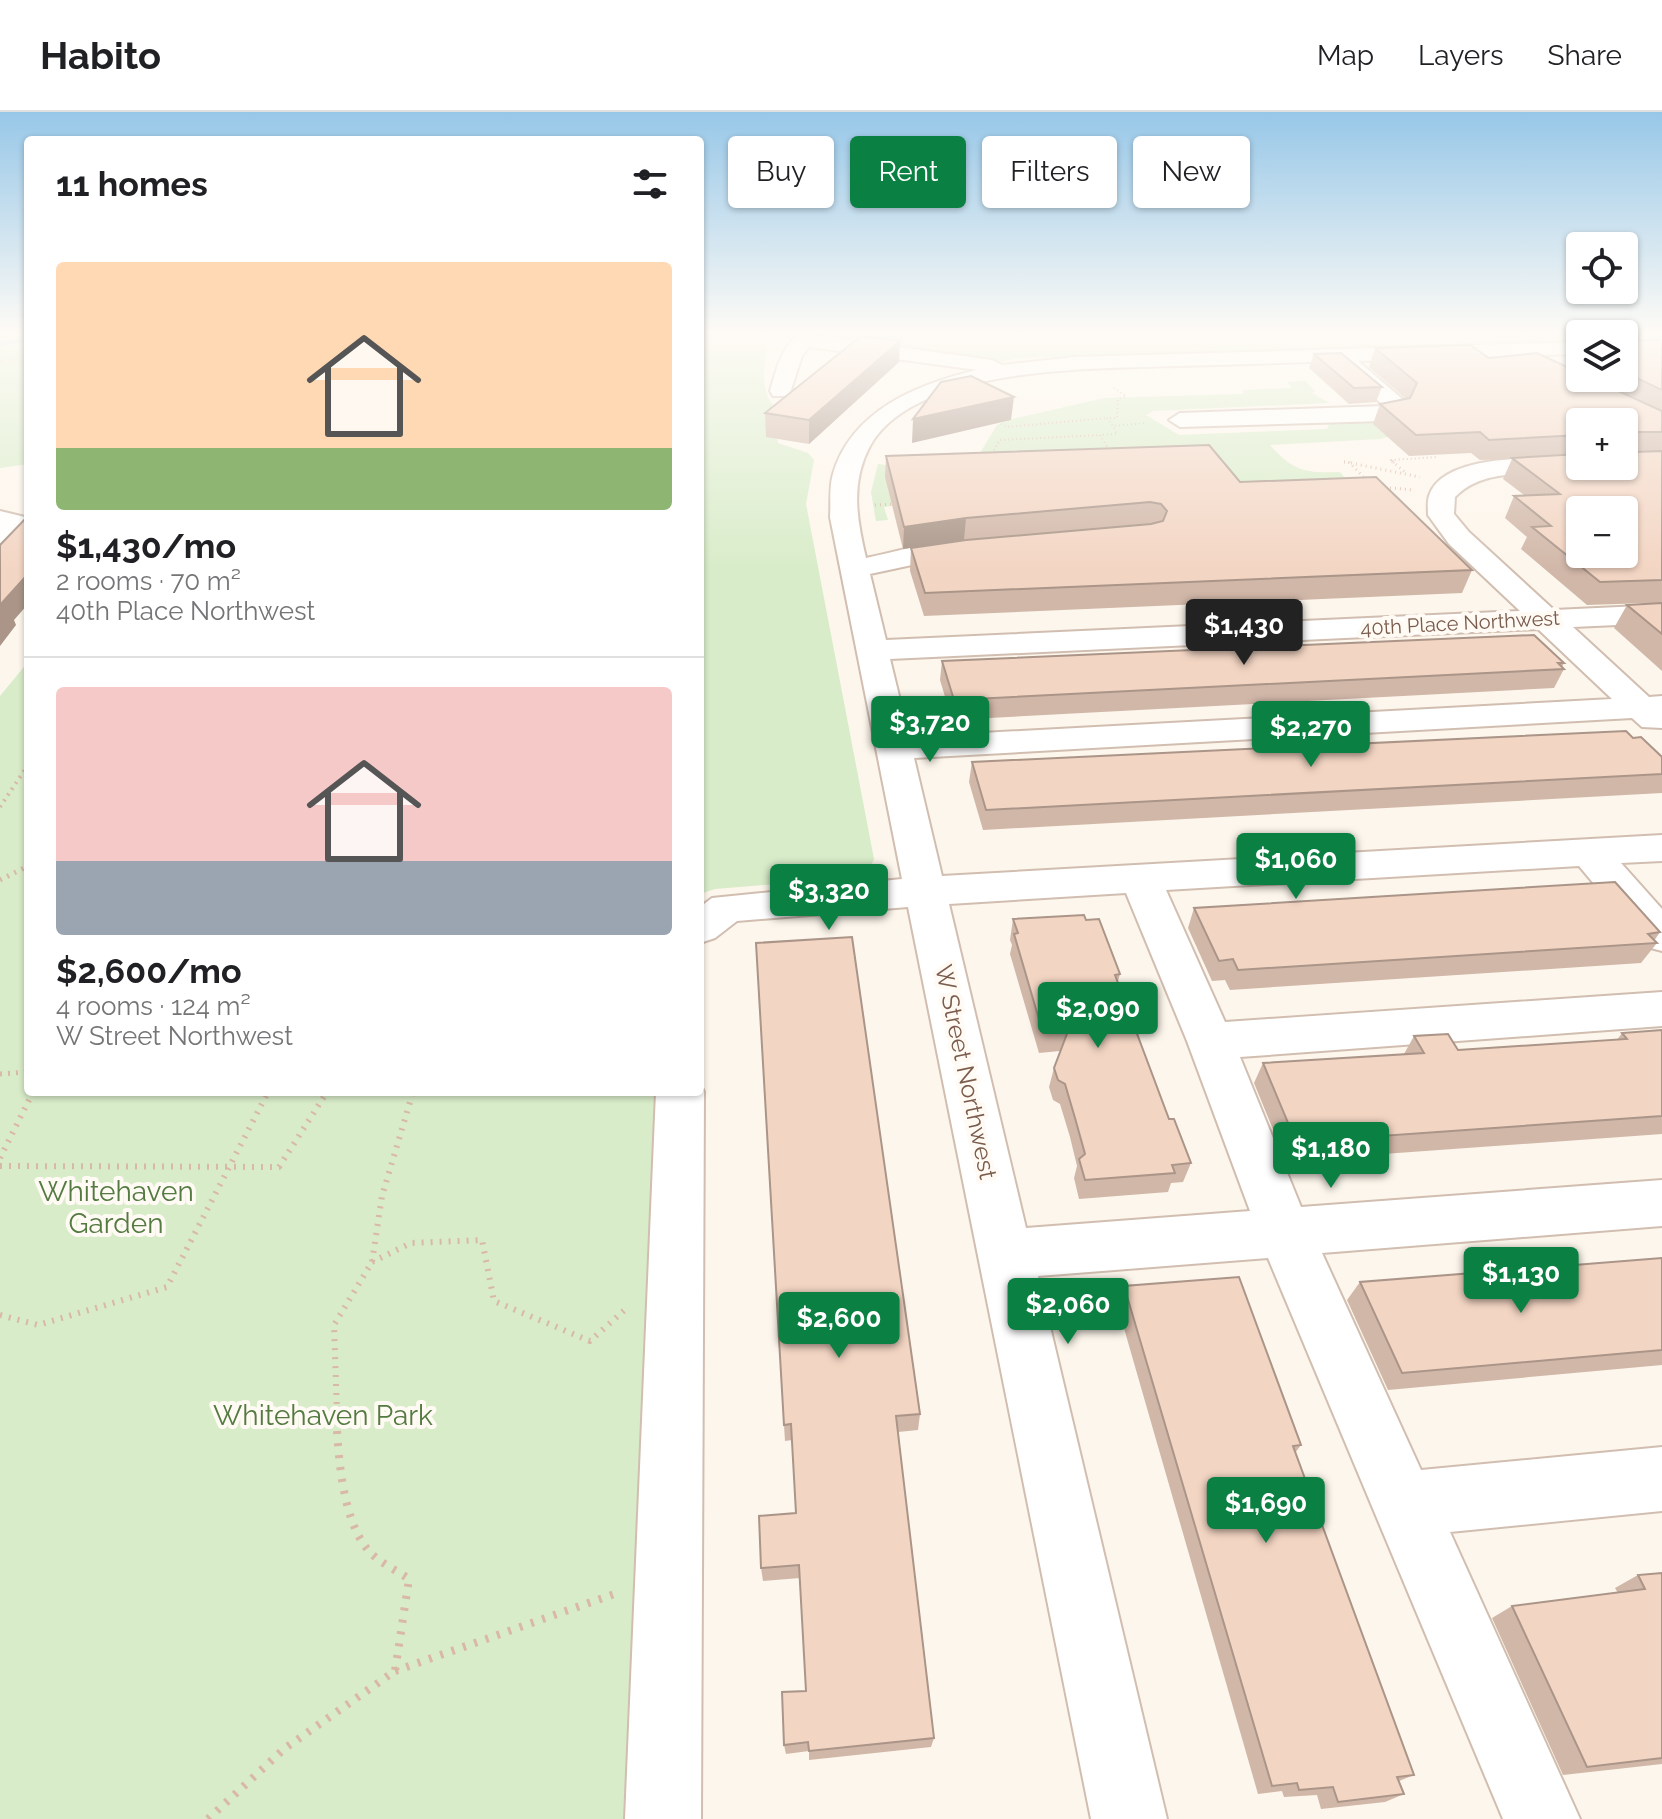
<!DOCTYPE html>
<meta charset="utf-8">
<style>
body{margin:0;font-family:Raleway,sans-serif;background:#f2f2f2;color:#202124;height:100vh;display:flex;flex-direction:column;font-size:30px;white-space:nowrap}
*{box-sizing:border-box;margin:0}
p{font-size:26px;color:#757577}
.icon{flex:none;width:44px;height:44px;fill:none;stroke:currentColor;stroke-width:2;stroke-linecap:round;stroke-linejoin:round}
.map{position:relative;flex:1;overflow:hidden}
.sheet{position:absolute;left:24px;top:24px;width:680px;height:960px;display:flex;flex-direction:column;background:#fff;border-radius:8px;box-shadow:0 2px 6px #0004}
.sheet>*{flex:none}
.hud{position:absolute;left:728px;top:24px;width:760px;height:72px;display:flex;gap:16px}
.tools{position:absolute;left:1566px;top:120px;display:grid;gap:16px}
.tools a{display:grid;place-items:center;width:72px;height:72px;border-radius:8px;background:#fff;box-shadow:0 2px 6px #0004;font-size:40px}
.price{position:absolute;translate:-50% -68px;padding:0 18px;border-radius:8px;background:#0b8043;color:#fff;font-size:26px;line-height:52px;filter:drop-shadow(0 2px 4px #0008)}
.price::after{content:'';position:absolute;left:50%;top:48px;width:24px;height:18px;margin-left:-12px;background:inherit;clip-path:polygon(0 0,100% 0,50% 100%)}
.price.active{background:#222;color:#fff}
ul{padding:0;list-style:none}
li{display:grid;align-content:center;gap:16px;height:424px;padding:0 32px}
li+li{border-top:2px solid #e0e0e0}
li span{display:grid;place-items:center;height:248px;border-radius:8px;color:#555}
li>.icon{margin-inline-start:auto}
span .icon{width:144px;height:144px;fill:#fffc;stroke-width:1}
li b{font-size:34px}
h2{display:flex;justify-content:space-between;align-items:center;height:96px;padding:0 32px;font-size:34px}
.pill{padding:0 28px;border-radius:8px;background:#fff;box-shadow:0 2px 6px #0004;font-size:28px;line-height:72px}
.pill.active{background:#0b8043;color:#fff}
header{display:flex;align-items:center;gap:48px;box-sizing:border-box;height:112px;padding:0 40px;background:#fff;border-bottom:2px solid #e0e0e0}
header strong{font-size:38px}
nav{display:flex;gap:44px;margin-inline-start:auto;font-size:28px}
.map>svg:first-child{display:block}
.green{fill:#d8ecc9}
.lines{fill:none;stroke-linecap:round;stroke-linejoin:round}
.stream{fill:#a5d3da;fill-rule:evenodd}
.minor-casing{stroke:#d1beb0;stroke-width:4}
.path-far5{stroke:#d9b8a5;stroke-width:2;stroke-dasharray:1 3;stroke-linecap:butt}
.path-far4{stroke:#d9b8a5;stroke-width:3;stroke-dasharray:1 4;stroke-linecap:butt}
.path-far3{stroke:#d9b8a5;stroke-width:4;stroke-dasharray:2 5;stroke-linecap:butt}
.path-far2{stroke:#d9b8a5;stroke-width:5;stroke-dasharray:2 6;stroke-linecap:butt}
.path-far1{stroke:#d9b8a5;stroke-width:6;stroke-dasharray:2 7;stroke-linecap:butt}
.path{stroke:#d9b8a5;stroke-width:8;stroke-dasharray:3 9;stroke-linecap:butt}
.minor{fill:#fff;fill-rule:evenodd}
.wall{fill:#d1b7a8;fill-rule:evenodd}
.shaded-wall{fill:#aa9588}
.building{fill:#f3d5c3;stroke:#aa9588;stroke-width:2;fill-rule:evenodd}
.labels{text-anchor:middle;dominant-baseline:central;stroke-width:8;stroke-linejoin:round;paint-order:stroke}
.far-street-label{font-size:20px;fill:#7a5c4d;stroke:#fffaf3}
.street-label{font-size:24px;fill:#7a5c4d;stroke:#fffaf3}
.near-park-label{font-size:28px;fill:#537a41;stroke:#fffaf3}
</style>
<header>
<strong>Habito</strong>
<nav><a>Map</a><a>Layers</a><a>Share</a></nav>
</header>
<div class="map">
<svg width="1662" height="1707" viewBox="0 0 1662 1707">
<rect width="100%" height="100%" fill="#fdf6ec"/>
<g class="green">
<polygon points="0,220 28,220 28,352 0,356"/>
<path d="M 700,220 L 1662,220 L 1662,229 L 1624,230 L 1624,222 L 1580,222 L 1580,231 L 1019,246 L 980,255 L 769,225 C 765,247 757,280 777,297 L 774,308 L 778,331 L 808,341 L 814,348 L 806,392 L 874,747 L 866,765 L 715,777 L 700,782 Z"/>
<path d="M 1305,269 L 1315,279 L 1312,281 L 1329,291 L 1153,299 L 1146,303 L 1179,323 L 1327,317 L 1331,309 L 1386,310 L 1399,322 L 1380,327 L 1270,333 C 1294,360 1305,361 1340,360 L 1352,374 L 906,392 L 884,395 L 888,408 L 876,409 L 871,380 L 878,352 L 966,364 L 997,313 L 1008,308 L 1104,286 L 1243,282 L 1243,278 L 1292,276 L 1287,270 Z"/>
<polygon points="28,550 28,980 661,980 631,1707 0,1707 0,584"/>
</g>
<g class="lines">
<polygon class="stream" points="28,226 28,230 0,234 0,230"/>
<g class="minor-casing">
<g id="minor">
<path d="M 804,222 L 992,248 L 1002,253 L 1075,245 L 1580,230 L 1580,242 L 1358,249 L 1407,291 L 1402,303 L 1384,309 L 1180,315 L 1169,308 L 1180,301 L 1384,294 L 1334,249 C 1282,251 1229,253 1176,254 C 1096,257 915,253 870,334 C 850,371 857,408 866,446 C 902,439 945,423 981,432 L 985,438 L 981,444 L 935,448 L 870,462 L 886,528 L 1520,499 L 1449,432 L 1428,403 C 1428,397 1427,390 1429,384 C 1442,340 1545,346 1580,346 L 1580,354 L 1592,354 C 1573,374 1494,344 1455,385 L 1454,402 L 1469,420 L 1554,498 L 1662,493 L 1662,511 L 1573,515 L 1649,585 L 1662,584 L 1662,616 L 1642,615 L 1632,606 L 914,646 L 942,764 L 1662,723 L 1662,749 L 1621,751 L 1662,797 L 1662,839 L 1647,835 L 1579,754 L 1166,778 L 1225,910 L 1662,880 L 1662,914 L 1240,945 L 1301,1095 L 1662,1068 L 1662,1114 L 1322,1141 L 1421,1358 L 1662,1335 L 1662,1399 L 1450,1420 L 1580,1707 L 1503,1707 L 1268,1146 L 1038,1164 L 1167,1707 L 1091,1707 L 908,795 L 737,809 L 715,826 L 700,831 L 700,795 L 712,786 L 902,767 L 830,405 C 831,391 829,375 833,362 C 852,298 918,272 977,258 L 809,235 L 802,244 L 789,284 L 773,284 L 770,279 C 776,260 782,228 804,222 ZM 1538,517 L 1612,587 L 909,625 L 890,547 ZM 1126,781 L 1187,929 L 1250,1099 L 1026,1116 L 949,792 Z"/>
<polygon points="0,399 25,405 28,422 10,436 0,438"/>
<polygon points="700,971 704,980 701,1707 625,1707 656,980 700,980"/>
</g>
</g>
<g class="path-far5">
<polyline points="0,249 28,244"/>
<polyline points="1114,276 1126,284 1118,287 1117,306 1107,306 1113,314 1147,311"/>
<polyline points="994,308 1007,315 1107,306"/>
<polyline points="1111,341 1100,323 1117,322 1113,314"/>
<polyline points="990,345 1000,328 1100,323"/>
<polyline points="1344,350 1350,351"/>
<polyline points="1394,351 1391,348 1437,345"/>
</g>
<g class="path-far4">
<polyline points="1392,349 1407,362"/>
<polyline points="1344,350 1349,350 1367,369"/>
<polyline points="1351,351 1420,365"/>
<polyline points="1380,375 1414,378"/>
<polyline points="875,393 897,392"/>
</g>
<polyline class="path-far3" points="0,695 28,653"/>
<g class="path-far2">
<polyline points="0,768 28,754"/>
<polyline points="0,962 28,960"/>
</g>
<g class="path-far1">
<polyline points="0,1046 33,980"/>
<polyline points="0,1054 279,1055 327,980"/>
<polyline points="372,1150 411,1131 482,1128 494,1189 590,1229 628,1195"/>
<polyline points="0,1203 38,1213 167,1175 268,980"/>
<polyline points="337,1301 334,1213 372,1150 382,1084 413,980"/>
</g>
<g class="path">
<polyline points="395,1559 617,1481"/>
<path d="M 208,1707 L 284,1637 L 395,1559 L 409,1467 C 396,1458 378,1450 368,1438 C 341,1406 338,1339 336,1299"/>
</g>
<use href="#minor" class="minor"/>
</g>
<g class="wall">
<path d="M 1662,228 L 1662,559 L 1614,516 L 1627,493 L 1647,491 L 1587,493 L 1521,437 L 1527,425 L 1505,406 L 1514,384 L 1524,383 L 1503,367 L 1512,347 L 1480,348 L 1471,341 L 1409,344 L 1373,312 L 1380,292 L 1406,287 L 1369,255 L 1375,236 L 1489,246 L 1568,256 L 1576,238 L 1580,238 L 1580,266 L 1624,266 L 1624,229 ZM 1580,310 L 1624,310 L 1624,354 L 1580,354 Z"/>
<polygon points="1314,242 1382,275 1376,290 1349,292 1309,256"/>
<polygon points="899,250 809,332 766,325 765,301"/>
<polygon points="886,344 1240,370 1472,458 1462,481 924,504 910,459 911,436 964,428 903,437 885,365"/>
<polygon points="942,549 1564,551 1562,555 1564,557 1554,576 952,608 940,568"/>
<polygon points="1633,626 1662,645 1662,681 983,718 969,670 972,650"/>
<polygon points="1194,796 1660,820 1654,829 1657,831 1641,851 1230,878 1225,868 1212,869 1188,816"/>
<polygon points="1013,807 1086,808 1120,862 1118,869 1169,1007 1191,1051 1183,1070 1171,1071 1168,1080 1079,1087 1074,1066 1077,1054 1070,1025 1060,992 1053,988 1049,975 1054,956 1060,939 1039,941 1010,842 1012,833 1010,828"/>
<polygon points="1662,918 1662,1022 1286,1049 1254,971 1263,951 1404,942 1414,924 1458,938 1617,928 1622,921"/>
<polygon points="1662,1146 1662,1253 1388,1278 1347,1188 1360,1170"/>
<polygon points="1124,1174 1301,1333 1295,1341 1414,1663 1399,1669 1404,1682 1385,1690 1321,1697 1317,1683 1284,1685 1282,1679 1258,1682 1117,1192"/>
<polygon points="920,1302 918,1318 898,1320 934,1626 931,1635 809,1648 809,1639 786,1642 784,1633 806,1579 800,1466 763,1469 761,1456 796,1401 792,1328 785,1329 784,1313"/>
<polygon points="1662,1461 1662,1652 1563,1663 1492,1506 1512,1494 1618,1481 1615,1476 1638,1463"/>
</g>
<g class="shaded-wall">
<polygon points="900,229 899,250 809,332 809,308"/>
<polygon points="1014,285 1011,308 912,331 913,307"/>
<polygon points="966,406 964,428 903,437 904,415"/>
<polygon points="28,462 28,492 14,508 16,513 0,534 0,493"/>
</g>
<g class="building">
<polygon points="861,224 900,229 809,308 765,301"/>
<polygon points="1662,228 1662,278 1624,260 1624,229"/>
<polygon points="1470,233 1489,246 1537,241 1580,261 1580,266 1590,266 1662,299 1662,320 1634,320 1632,330 1624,331 1624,310 1580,310 1580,323 1489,328 1480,320 1416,323 1380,292 1410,286 1417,271 1375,236"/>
<polygon points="1341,241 1382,275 1354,276 1314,242"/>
<polygon points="971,264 1014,285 913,307 941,270"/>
<polygon points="1209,333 1240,370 1376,365 1472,458 925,481 911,436 966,428 1151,412 1163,409 1167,399 1161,392 1150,390 966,406 904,415 886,344"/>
<path d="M 1624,335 L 1635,340 L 1662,339 L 1662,468 L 1600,470 L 1532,415 L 1551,414 L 1514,384 L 1560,382 L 1512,346 L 1580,342 L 1580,354 L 1624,354 ZM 1580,398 L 1624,398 L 1624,442 L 1580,442 Z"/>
<polygon points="28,404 28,462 0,493 0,433"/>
<polygon points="1662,491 1662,522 1627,493"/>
<polygon points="1534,523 1564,551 1558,551 1564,557 954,588 942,549"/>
<polygon points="1626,619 1633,626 1641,625 1662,645 1662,662 986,698 972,650"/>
<polygon points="1615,770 1660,820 1648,822 1657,831 1238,858 1233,847 1219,849 1194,796"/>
<polygon points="1084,803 1086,808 1099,807 1120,862 1115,863 1169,1007 1174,1007 1191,1051 1172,1053 1175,1061 1085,1068 1079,1047 1085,1042 1075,1006 1065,972 1058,968 1054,956 1068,919 1043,921 1014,822 1018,821 1013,807"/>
<polygon points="852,825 920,1302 896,1304 934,1626 809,1639 808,1630 784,1633 782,1580 806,1579 799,1453 761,1456 759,1404 796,1401 791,1312 784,1313 756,831"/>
<polygon points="1662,918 1662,1004 1296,1030 1263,951 1424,941 1414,924 1448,922 1458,938 1627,927 1622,921"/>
<polygon points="1662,1146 1662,1238 1402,1261 1360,1170"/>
<polygon points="1239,1165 1301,1333 1293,1334 1414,1663 1397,1665 1404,1682 1338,1690 1333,1675 1299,1678 1297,1671 1272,1674 1124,1174"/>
<polygon points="1662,1461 1662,1646 1587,1655 1512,1494 1645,1477 1638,1463"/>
</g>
<linearGradient id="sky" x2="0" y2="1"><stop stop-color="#97c7e8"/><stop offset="0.48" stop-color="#fefbf6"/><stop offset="1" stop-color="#fefbf6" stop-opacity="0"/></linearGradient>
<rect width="1662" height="459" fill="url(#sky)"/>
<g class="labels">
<g class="far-street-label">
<text transform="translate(1460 511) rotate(-3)">40th Place Northwest</text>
</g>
<g class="street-label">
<text transform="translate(966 960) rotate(78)">W Street Northwest</text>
</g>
<g class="near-park-label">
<text x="116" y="1079">Whitehaven<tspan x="116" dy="32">Garden</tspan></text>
<text x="323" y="1303">Whitehaven Park</text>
</g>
</g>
</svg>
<div class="tools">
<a><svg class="icon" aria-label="locate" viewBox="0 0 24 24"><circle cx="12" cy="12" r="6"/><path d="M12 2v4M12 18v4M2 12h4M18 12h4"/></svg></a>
<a><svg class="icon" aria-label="layers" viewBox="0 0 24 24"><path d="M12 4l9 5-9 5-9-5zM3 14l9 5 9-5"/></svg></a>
<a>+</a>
<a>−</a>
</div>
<b class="price active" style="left:1244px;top:555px">$1,430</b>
<b class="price" style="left:930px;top:652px">$3,720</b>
<b class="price" style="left:1311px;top:657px">$2,270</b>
<b class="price" style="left:1296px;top:789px">$1,060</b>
<b class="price" style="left:829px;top:820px">$3,320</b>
<b class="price" style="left:1098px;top:938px">$2,090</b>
<b class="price" style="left:1331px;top:1078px">$1,180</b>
<b class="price" style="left:1521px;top:1203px">$1,130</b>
<b class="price" style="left:1068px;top:1234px">$2,060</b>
<b class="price" style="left:839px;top:1248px">$2,600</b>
<b class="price" style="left:1266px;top:1433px">$1,690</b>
<div class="hud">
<a class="pill">Buy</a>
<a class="pill active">Rent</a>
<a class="pill">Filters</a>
<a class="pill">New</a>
</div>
<section class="sheet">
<h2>11 homes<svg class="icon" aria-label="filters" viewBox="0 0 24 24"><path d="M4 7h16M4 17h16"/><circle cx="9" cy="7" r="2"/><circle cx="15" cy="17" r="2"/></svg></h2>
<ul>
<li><span style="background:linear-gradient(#ffd9b3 75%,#8fb573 0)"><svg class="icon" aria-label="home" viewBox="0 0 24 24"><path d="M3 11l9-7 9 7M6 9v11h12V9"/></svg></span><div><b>$1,430/mo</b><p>2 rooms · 70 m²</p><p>40th Place Northwest</p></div></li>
<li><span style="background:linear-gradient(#f6c9c9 70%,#9aa5b1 0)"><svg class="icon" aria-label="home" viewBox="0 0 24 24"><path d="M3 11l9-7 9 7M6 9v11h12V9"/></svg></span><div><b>$2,600/mo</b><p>4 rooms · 124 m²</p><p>W Street Northwest</p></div></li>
</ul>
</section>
</div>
